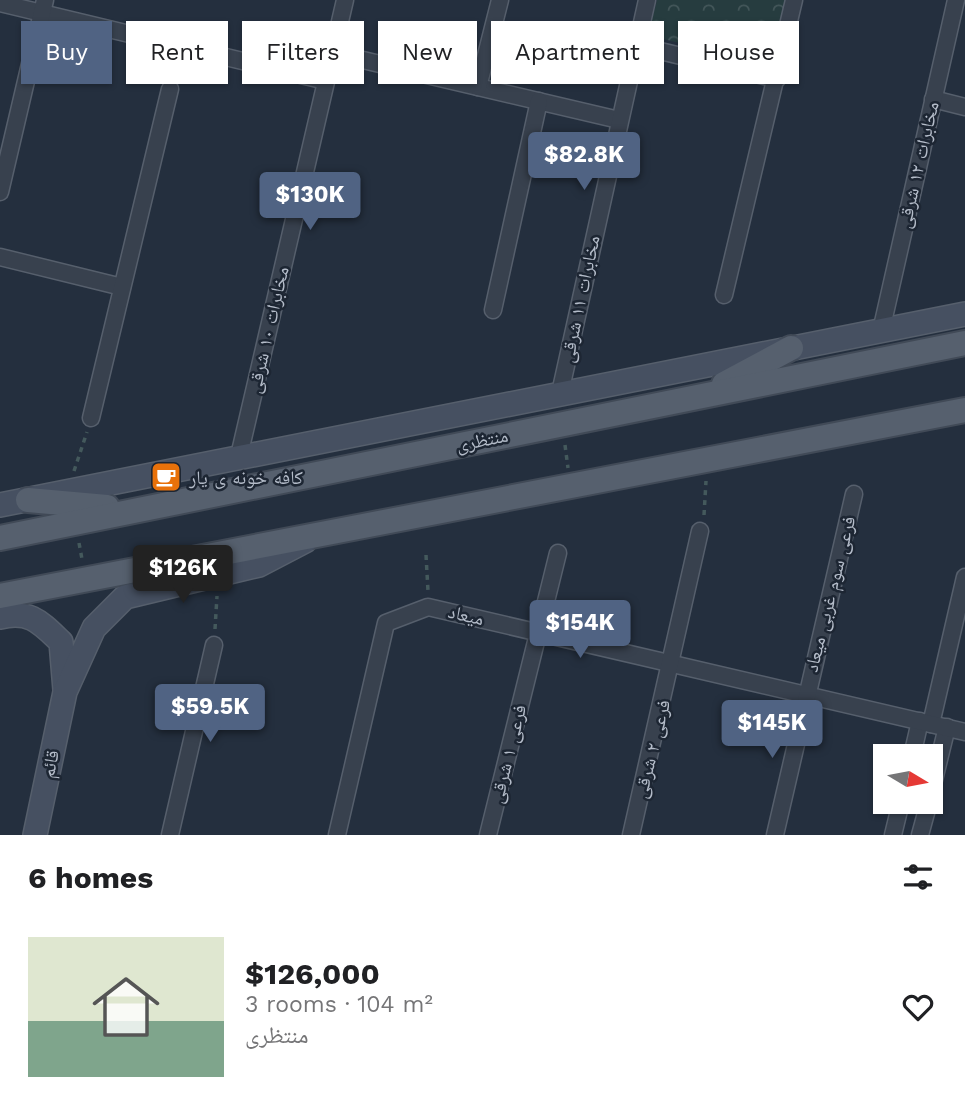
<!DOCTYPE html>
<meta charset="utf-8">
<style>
body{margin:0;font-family:"Work Sans","Noto Naskh Arabic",sans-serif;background:#f2f2f2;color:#202124;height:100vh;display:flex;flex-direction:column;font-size:26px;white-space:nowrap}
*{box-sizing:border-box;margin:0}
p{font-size:23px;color:#757577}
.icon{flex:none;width:38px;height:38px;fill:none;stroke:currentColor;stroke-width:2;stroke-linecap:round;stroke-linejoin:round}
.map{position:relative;height:835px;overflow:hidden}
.details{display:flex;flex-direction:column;background:#fff;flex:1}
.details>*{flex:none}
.hud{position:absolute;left:21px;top:21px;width:924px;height:63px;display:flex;gap:14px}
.needle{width:46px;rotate:100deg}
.controls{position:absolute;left:873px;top:744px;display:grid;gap:14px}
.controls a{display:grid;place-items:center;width:70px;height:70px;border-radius:0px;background:#fff;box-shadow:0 2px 5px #0004;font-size:35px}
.price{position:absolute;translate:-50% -60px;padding:0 16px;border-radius:7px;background:#506383;color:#fff;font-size:23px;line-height:46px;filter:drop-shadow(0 2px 4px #0008)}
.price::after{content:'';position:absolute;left:50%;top:42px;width:21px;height:16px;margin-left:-10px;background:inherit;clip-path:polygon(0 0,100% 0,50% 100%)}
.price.current{background:#222;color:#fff}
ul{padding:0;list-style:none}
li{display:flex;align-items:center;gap:21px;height:175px;padding:0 28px}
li+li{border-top:2px solid #e0e0e0}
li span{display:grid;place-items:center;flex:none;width:196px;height:140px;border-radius:0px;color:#555}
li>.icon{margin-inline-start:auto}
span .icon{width:84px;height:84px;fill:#fffc;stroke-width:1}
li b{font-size:30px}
h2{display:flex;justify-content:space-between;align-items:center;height:84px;padding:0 28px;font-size:30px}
.chip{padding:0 24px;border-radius:0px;background:#fff;box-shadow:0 2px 5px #0004;font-size:24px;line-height:63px}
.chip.current{background:#506383;color:#fff}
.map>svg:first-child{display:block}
.forest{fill:url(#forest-crowns)}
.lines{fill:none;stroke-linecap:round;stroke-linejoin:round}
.street-casing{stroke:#565f6c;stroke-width:19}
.secondary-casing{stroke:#565f6c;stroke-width:26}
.primary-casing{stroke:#414a57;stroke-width:28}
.path{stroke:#44595c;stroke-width:3.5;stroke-dasharray:5 5;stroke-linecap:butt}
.street{stroke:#38414e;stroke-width:16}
.secondary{stroke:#465061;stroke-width:23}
.primary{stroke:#56606e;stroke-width:24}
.labels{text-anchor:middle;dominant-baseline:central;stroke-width:5;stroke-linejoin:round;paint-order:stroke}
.street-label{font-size:19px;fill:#b4bcc9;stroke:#1d2633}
.poi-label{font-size:19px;fill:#b4bcc9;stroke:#1d2633;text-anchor:start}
</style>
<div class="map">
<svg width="965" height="835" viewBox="0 0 965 835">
<defs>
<pattern id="forest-crowns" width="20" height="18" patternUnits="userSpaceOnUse" patternTransform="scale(1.75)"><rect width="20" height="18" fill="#263c3f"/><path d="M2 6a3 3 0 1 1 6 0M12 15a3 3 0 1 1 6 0" fill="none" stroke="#435659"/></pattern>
</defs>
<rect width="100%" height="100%" fill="#242f3e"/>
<polygon class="forest" points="657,0 786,0 769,66 648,35"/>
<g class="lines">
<g class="street-casing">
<g id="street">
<polyline points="0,3 326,81"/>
<polyline points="635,45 777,79"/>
<polyline points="333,53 619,120"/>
<polyline points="478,87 500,0"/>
<polyline points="933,99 965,107"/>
<polyline points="0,192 45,0"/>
<polyline points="0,257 122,287"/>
<polyline points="724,295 794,0"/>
<polyline points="493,310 539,101"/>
<polyline points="881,331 956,0"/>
<polyline points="560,393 647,0"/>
<polyline points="91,418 170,89"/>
<polyline points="239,456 345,0"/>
<polyline points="931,724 965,577"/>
<polyline points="912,756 920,721"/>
<polyline points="931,792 947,727"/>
<polyline points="170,835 214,645"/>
<polyline points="337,835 386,623 428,607 965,732"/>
<polyline points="488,835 558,553"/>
<polyline points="631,835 700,531"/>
<polyline points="775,835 854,494"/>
<polyline points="893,835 901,802"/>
<polyline points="920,835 929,802"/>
</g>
</g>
<g class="secondary-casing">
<g id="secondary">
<polyline points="0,505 965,314"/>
<path d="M 0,617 C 30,610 40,622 61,642 L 65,690"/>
<polyline points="35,835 65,692 94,628 125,597 259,565 305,541"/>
</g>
</g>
<g class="primary-casing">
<g id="primary">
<polyline points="724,384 791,348"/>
<polyline points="28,500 107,507"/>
<polyline points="0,538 965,343"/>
<polyline points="0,596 965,410"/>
</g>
</g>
<g class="path">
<polyline points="565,445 568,468"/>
<polyline points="74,471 87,432"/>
<polyline points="704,515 706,481"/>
<polyline points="79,543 82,559"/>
<polyline points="426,555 428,591"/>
<polyline points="215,629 217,596"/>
</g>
<use href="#street" class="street"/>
<use href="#secondary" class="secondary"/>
<use href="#primary" class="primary"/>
</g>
<defs>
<g id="cafe-square" transform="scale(1.575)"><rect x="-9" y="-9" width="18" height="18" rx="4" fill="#e8710a" stroke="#1d2633"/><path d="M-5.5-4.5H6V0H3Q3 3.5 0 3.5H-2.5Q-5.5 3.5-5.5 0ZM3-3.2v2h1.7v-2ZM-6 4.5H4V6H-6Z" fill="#fff"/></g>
</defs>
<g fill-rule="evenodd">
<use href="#cafe-square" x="166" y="477"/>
</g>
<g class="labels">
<g class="street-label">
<text transform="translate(918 165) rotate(-77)">مخابرات ۱۲ شرقی</text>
<text transform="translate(580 299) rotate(-78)">مخابرات ۱۱ شرقی</text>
<text transform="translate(268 330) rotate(-77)">مخابرات ۱۰ شرقی</text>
<text transform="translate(482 440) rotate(-11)">منتظری</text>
<text transform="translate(830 594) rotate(-76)">فرعی سوم غربی میعاد</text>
<text transform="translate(466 615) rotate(13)">میعاد</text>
<text transform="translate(652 749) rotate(-76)">فرعی ۲ شرقی</text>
<text transform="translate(508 754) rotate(-76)">فرعی ۱ شرقی</text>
<text transform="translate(50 764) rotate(-78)">قائم</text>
</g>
<g class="poi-label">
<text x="189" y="477">کافه خونه ی یار</text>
</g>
</g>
</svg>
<div class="controls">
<a><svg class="needle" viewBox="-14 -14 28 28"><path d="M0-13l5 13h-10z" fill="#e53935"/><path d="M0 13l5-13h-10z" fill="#757577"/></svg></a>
</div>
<b class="price" style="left:584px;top:192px">$82.8K</b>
<b class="price" style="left:310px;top:232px">$130K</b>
<b class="price current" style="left:183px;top:605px">$126K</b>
<b class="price" style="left:580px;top:660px">$154K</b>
<b class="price" style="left:210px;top:744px">$59.5K</b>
<b class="price" style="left:772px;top:760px">$145K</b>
<div class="hud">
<a class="chip current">Buy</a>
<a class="chip">Rent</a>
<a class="chip">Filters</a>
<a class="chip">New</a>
<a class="chip">Apartment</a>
<a class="chip">House</a>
</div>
</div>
<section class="details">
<h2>6 homes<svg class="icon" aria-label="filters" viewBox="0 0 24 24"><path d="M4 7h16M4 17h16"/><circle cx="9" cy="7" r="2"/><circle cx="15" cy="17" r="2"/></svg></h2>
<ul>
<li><span style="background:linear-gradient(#dfe7d0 60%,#7fa58c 0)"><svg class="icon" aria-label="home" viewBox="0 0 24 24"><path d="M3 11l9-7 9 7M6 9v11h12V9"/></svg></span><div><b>$126,000</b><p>3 rooms · 104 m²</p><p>منتظری</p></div><svg class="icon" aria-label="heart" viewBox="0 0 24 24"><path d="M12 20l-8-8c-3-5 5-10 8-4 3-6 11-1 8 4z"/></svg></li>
</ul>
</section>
